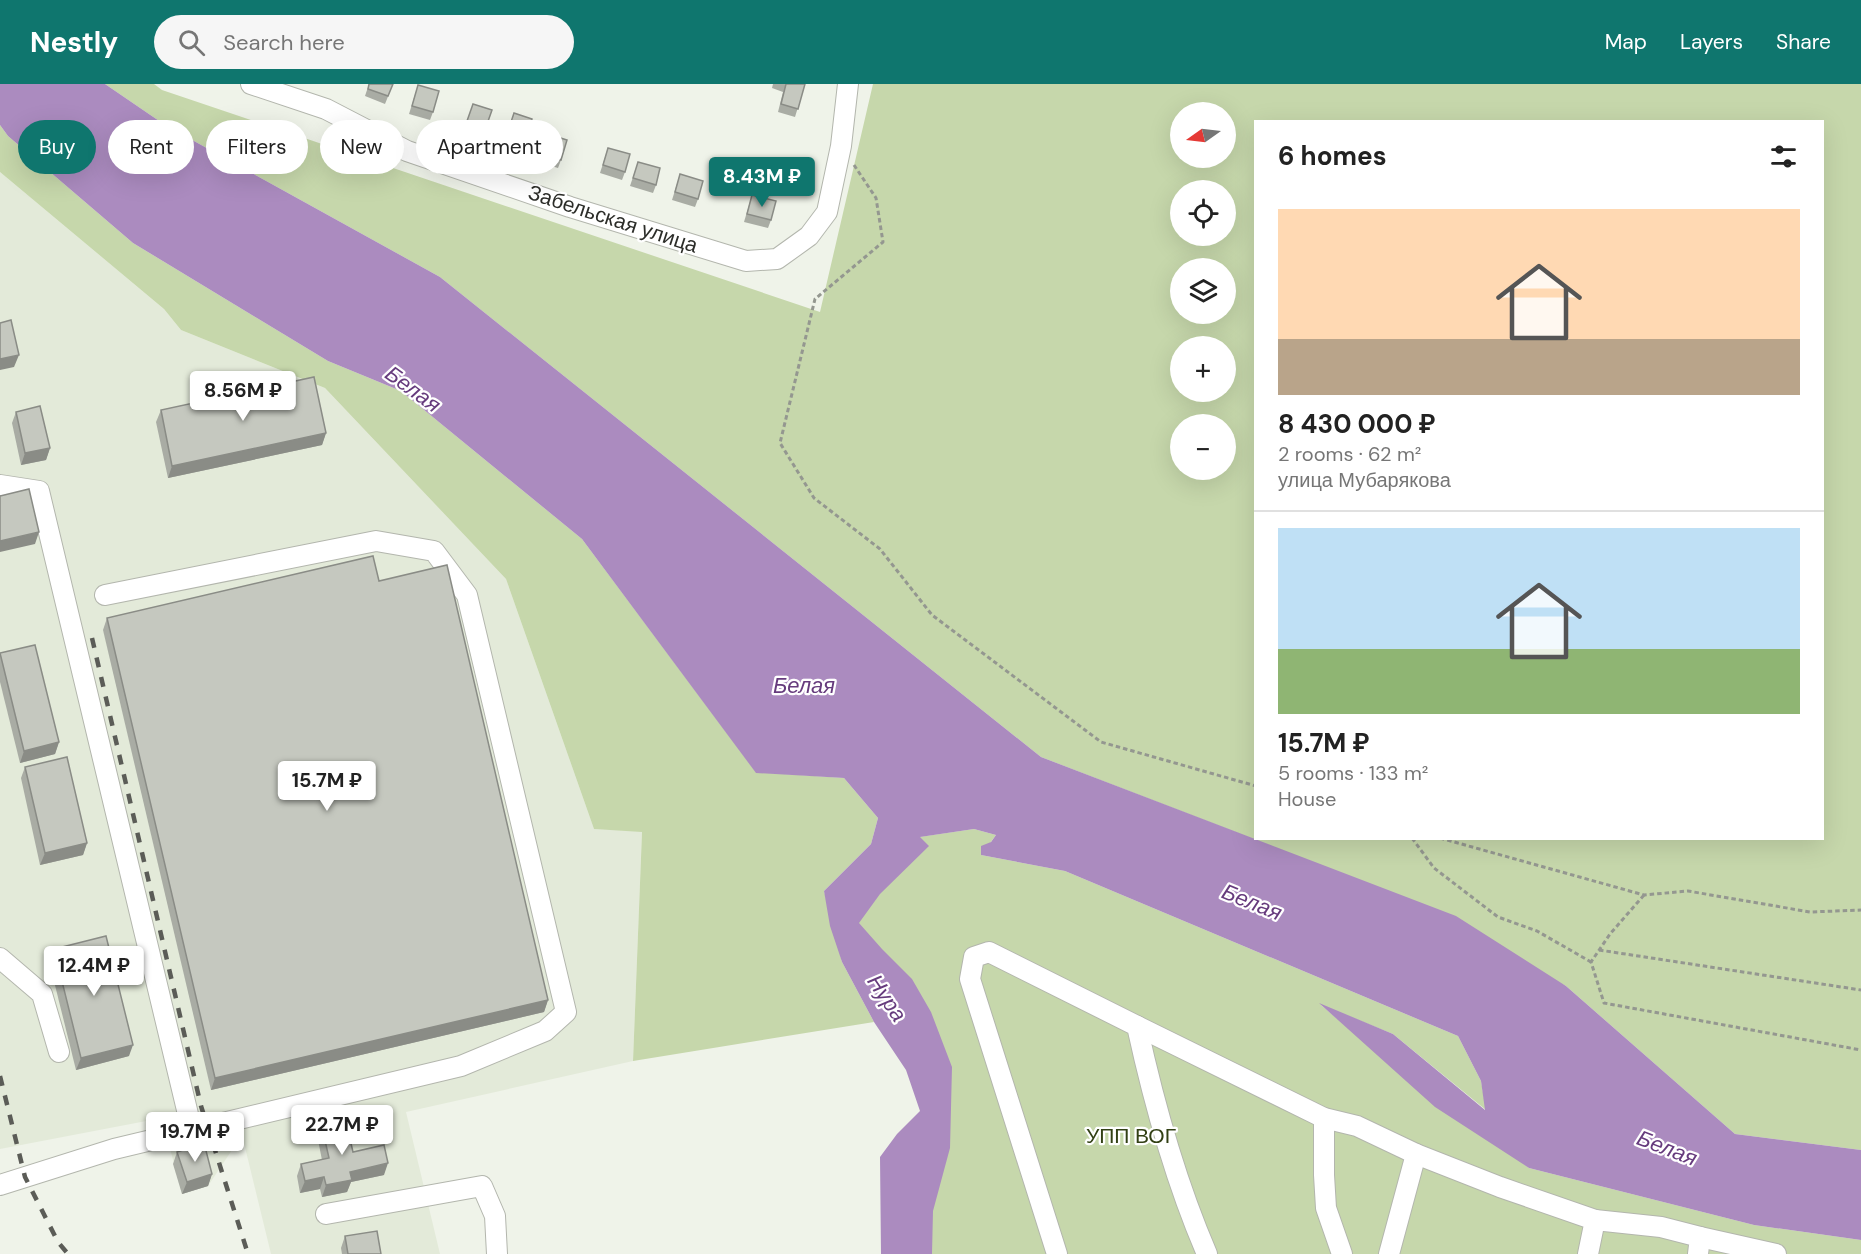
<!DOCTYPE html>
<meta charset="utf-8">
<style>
body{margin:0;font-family:"DM Sans",sans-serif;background:#f6f6f6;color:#222;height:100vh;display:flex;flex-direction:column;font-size:22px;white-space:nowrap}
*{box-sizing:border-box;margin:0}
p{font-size:20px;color:#767676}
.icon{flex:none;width:33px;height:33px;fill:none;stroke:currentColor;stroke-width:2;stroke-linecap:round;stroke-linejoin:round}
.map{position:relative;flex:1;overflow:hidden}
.details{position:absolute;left:1254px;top:36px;width:570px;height:720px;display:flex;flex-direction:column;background:#fff;border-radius:0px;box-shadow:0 6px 24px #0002}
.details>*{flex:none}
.banner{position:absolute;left:18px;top:36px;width:570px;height:54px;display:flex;gap:12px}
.needle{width:39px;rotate:256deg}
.tools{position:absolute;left:1170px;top:18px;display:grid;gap:12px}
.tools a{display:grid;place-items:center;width:66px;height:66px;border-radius:50%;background:#fff;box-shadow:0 6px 24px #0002;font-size:30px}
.price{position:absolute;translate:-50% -51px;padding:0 14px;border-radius:6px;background:#fff;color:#222;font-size:20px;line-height:39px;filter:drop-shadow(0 2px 3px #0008)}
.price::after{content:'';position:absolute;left:50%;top:36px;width:18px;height:14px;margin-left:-9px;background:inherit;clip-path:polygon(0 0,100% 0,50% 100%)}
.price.on{background:#0f766e;color:#fff}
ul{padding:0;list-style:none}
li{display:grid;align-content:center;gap:12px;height:318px;padding:0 24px}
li+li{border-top:2px solid #e0e0e0}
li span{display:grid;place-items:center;height:186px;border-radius:0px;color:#555}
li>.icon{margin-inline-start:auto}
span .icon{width:108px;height:108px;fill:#fffc;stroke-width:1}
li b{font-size:26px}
h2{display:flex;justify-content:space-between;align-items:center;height:72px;padding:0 24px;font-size:26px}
.tag{padding:0 21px;border-radius:27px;background:#fff;box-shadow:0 6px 24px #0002;font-size:21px;line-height:54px}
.tag.on{background:#0f766e;color:#fff}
header{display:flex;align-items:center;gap:36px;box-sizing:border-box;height:84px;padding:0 30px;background:#0f766e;color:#fff}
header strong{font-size:28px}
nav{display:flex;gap:33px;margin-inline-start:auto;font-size:21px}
.search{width:420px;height:54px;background:#f6f6f6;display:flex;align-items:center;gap:15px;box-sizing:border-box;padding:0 21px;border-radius:33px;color:#767676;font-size:22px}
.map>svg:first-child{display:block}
.built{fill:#e3ead9}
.green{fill:#c6d7ab;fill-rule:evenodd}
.water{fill:#ab8bbf}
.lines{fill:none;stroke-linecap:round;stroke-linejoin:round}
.minor-casing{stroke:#b3b6ad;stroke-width:22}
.path{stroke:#949790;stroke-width:3;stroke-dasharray:4.5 3;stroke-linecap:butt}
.minor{stroke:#fff;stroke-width:20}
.rail{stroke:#5b5c57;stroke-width:4.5;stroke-dasharray:10 10;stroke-linecap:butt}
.wall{fill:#a9aca4}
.shaded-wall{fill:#8a8c86}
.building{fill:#c5c8bf;stroke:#8a8c86;stroke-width:1.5}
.labels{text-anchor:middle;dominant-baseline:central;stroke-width:4.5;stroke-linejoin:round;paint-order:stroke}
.street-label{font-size:21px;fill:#2c2d29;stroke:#fff}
.park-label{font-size:21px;fill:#324014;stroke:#fff}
.water-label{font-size:22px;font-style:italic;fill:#663b7d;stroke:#fff}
</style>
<header>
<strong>Nestly</strong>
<div class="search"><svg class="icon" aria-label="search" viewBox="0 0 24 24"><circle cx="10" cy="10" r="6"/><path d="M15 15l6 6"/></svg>Search here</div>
<nav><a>Map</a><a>Layers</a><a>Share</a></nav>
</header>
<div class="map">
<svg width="1861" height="1170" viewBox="0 0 1861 1170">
<rect width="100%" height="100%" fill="#eff3e9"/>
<polygon class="built" points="0,88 164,225 181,246 325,304 506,495 594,745 642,747 633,977 406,1028 440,1170 271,1170 242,1051 208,1102 182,1110 162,1034 0,1065"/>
<g class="green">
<path d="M 105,0 L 154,0 L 162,6 L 820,228 L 873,0 L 1861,0 L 1861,1066 L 1735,1050 L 1566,902 L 1336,787 L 1041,673 L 440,193 L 165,41 ZM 1180,28 L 1226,28 L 1226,74 L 1180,74 ZM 1256,38 L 1822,38 L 1822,754 L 1256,754 ZM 1180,106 L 1226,106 L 1226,152 L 1180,152 ZM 1180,184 L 1226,184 L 1226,230 L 1180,230 ZM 1180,262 L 1226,262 L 1226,308 L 1180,308 ZM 1180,340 L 1226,340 L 1226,386 L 1180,386 Z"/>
<polygon points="0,41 8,52 133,159 328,277 401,307 582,455 756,688 844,694 878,734 871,760 824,807 842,878 874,938 633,977 642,748 594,745 506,495 325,304 181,246 164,225 0,88"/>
<polygon points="974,745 996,751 981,771 1065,787 1458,952 1481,997 1486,1026 1393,950 1321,921 1373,965 1529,1084 1754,1141 1861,1156 1861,1170 914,1170 949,1037 853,843 919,753"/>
</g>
<polygon class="water" points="0,0 105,0 165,41 440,193 1041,673 1456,832 1566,902 1735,1050 1861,1066 1861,1156 1754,1141 1529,1084 1435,1023 1319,919 1393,950 1485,1026 1481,997 1458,952 1065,787 981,771 981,762 991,758 996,751 974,745 920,753 929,762 880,810 859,839 882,865 912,895 931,928 952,983 950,1064 933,1127 932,1170 881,1170 880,1073 897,1050 920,1027 906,986 874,938 842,878 830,842 824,807 871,760 878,734 844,694 756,689 582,455 401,307 328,277 133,159 8,52 0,41"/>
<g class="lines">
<g class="minor-casing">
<g id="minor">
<polyline points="251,0 326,25 407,67 570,123 746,177 777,175 809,152 827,128 841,62 848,0"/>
<polyline points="0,401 39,407 192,1047"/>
<polyline points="0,874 42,910 59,968"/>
<polyline points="1137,942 1324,1034 1357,1042 1416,1070 1389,1170"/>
<polyline points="1324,1034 1324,1091 1326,1124 1342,1170"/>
<polyline points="1416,1070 1500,1103 1595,1136 1588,1170"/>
<polyline points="0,1101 114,1065 461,982 545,947 566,928 467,511 434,467 376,457 105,511"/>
<polyline points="326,1130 482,1102 495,1132 497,1170"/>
<polyline points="1595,1136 1661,1143 1700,1153 1698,1170"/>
<polyline points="1700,1153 1776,1170"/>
<path d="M 1057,1170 L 970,895 L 974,873 L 989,868 L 1137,942 C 1154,1020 1175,1096 1207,1170"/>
</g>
</g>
<g class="path">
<polyline points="854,81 876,114 883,158 815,215 780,359 814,414 880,465 932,531 1101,658 1256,702"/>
<polyline points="1412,754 1434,784 1498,833 1537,847 1591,878"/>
<polyline points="1440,754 1644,811 1688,807 1810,828 1861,826"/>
<polyline points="1644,811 1610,850 1591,878 1604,919 1861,966"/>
<polyline points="1599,866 1861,906"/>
</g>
<use href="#minor" class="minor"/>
<g class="rail">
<polyline points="92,554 201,1022 248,1170"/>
<polyline points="0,992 25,1093 58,1158 68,1170"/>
</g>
</g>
<g class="wall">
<polygon points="369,0 393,0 385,20 365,12"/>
<polygon points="773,0 805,0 795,33 778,28 783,8 772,4"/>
<polygon points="418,1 433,28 430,36 409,30"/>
<polygon points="473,20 492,26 483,51 465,45"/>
<polygon points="514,29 532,35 521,70 503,64"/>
<polygon points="551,51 561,76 558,84 542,79"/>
<polygon points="608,64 625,88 622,96 600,89"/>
<polygon points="638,78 656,101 653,109 630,102"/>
<polygon points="680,90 698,115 695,123 672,116"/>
<polygon points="752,111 771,136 768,144 744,138"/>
<polygon points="161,326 326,349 322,361 168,394 156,338"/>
<polygon points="16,328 50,364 46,376 21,381 12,339"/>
<polygon points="379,497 548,916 544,928 211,1006 103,546 107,534"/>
<polygon points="0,569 59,658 55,670 20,679 0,598"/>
<polygon points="25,683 87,759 83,771 40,781 21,694"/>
<polygon points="54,865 129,972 76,986 49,877"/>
<polygon points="321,1039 353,1068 384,1091 351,1098 347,1108 322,1113 320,1105 300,1109 297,1092 301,1080 322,1076 317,1051"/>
<polygon points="177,1068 212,1090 208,1102 182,1110 173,1080"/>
<polygon points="345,1152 381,1170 342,1170 341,1164"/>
</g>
<g class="shaded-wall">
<polygon points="19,271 14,283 0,286 0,275"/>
<polygon points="326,349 322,361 168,394 172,382"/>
<polygon points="50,364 46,376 21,381 25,369"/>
<polygon points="39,448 35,460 0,468 0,457"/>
<polygon points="59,658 55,670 20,679 24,667"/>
<polygon points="87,759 83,771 40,781 45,769"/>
<polygon points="548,916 544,928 211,1006 215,994"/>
<polygon points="133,961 129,972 76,986 81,974"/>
<polygon points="388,1079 384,1091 351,1098 347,1108 322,1113 326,1101 350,1088"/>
<polygon points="212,1090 208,1102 182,1110 187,1098"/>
<polygon points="324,1093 320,1105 300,1109 305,1097"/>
</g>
<g class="building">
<polygon points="369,0 393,0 388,12 368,5"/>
<polygon points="786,0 805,0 798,25 781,20"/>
<polygon points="418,1 439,7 433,28 412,22"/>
<polygon points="473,20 492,26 486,43 467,37"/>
<polygon points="514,29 532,35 524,62 505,56"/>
<polygon points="551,51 567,56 561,76 544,71"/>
<polygon points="608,64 630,70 625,88 603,81"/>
<polygon points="638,78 660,84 656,101 633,94"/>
<polygon points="680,90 703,97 698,115 675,108"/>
<polygon points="752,111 776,117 771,136 747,130"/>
<polygon points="11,236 19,271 0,275 0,239"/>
<polygon points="314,293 326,349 172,382 161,326"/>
<polygon points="40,322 50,364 25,369 16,328"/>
<polygon points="29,405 39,448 0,457 0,412"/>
<polygon points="373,472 379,497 447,481 548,916 215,994 107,534"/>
<polygon points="35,561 59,658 24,667 0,569"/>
<polygon points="67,673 87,759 45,769 25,683"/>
<polygon points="106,852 133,961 81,974 54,865"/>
<polygon points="345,1034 353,1068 384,1061 388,1079 350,1088 352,1096 326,1101 324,1093 305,1097 301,1080 329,1074 321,1039"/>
<polygon points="204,1059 212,1090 187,1098 177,1068"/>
<polygon points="377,1147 381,1170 348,1170 345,1152"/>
</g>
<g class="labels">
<g class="street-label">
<text transform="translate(613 135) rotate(18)">Забельская улица</text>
</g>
<g class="park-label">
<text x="1131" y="1052">УПП ВОГ</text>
</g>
<g class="water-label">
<text transform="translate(413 305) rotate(36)">Белая</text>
<text x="804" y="601">Белая</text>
<text transform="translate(1252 818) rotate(22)">Белая</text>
<text transform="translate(887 914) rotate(56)">Нура</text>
<text transform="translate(1667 1064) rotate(21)">Белая</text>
</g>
</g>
</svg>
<div class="tools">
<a><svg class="needle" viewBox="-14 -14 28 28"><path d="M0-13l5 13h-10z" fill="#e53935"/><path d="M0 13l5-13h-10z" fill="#767676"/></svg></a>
<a><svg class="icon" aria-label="locate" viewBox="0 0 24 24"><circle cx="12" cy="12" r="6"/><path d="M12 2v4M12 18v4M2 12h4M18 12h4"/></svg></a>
<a><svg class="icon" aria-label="layers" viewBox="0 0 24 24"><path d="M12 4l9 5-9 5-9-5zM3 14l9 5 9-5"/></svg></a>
<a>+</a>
<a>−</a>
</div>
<b class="price on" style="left:762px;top:124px">8.43M ₽</b>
<b class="price" style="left:243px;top:338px">8.56M ₽</b>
<b class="price" style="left:327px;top:728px">15.7M ₽</b>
<b class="price" style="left:94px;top:913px">12.4M ₽</b>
<b class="price" style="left:342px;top:1072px">22.7M ₽</b>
<b class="price" style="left:195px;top:1079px">19.7M ₽</b>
<div class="banner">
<a class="tag on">Buy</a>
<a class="tag">Rent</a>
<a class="tag">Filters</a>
<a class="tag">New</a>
<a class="tag">Apartment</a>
</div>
<section class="details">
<h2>6 homes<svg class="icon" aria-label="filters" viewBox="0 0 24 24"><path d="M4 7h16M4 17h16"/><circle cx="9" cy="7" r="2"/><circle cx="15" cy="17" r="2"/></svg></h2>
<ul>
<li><span style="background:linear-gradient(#ffd9b3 70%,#b9a48a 0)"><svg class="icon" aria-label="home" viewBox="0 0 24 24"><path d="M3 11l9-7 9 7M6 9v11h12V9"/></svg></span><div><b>8 430 000 ₽</b><p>2 rooms · 62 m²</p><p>улица Мубарякова</p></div></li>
<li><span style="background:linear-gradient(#bfe0f5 65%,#8fb573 0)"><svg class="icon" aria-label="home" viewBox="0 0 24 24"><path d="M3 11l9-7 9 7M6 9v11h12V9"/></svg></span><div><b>15.7M ₽</b><p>5 rooms · 133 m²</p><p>House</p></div></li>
</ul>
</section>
</div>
